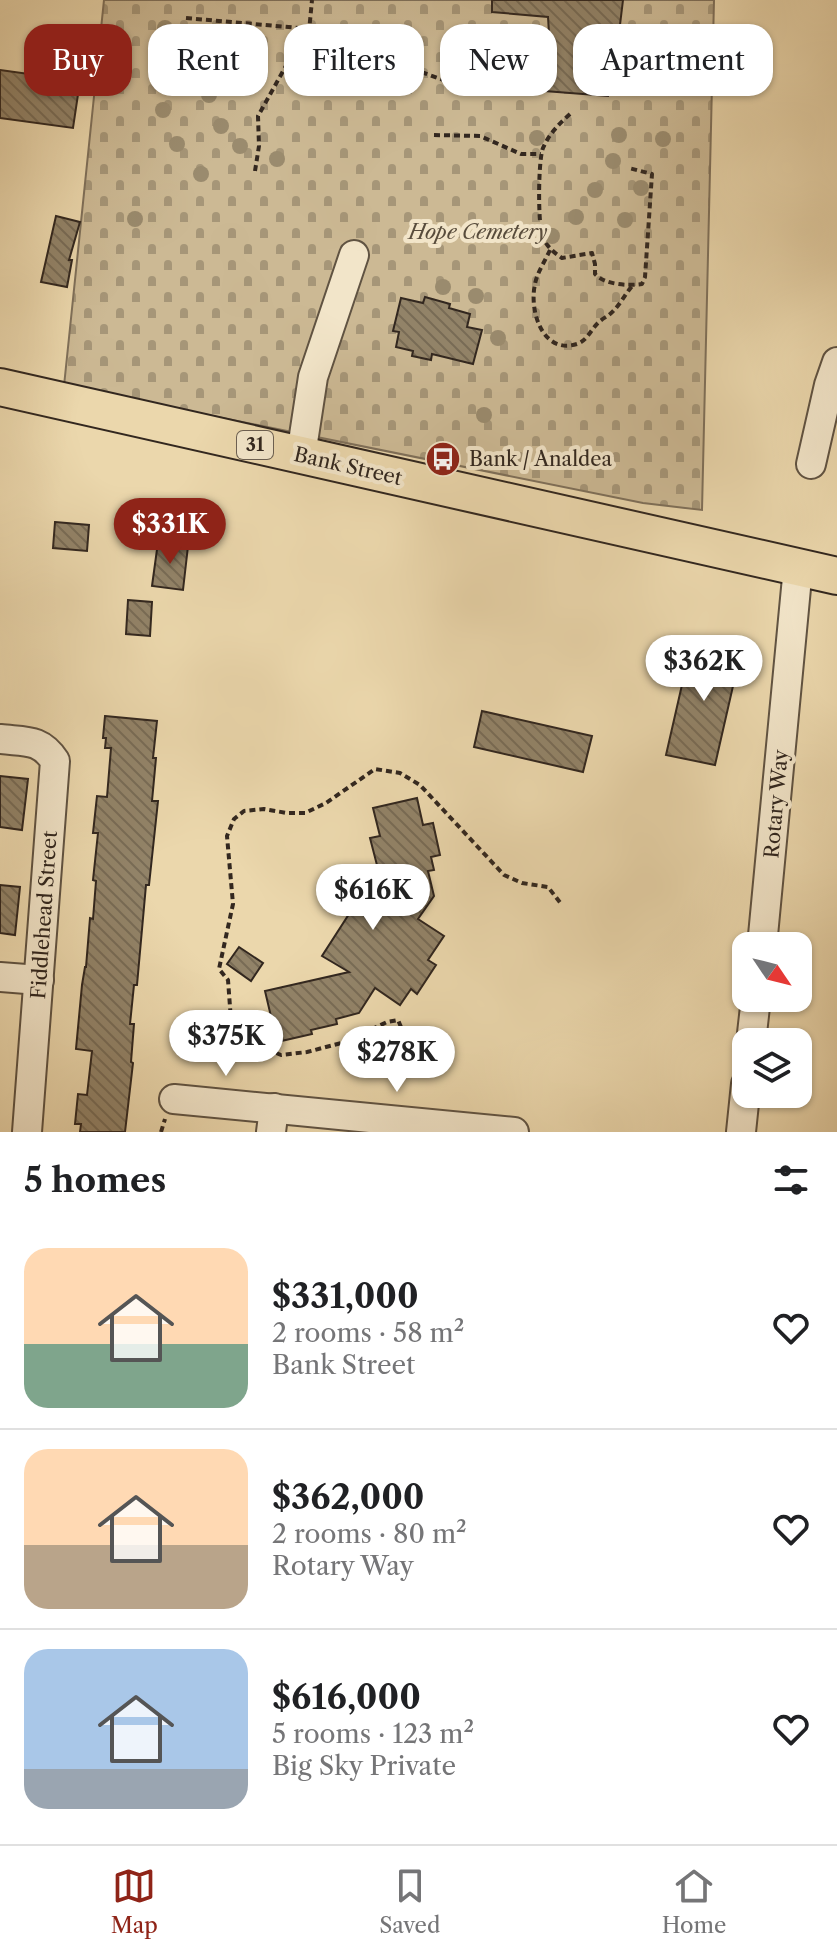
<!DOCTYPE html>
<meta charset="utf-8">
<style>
body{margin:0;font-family:"Libre Caslon Text",serif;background:#f6f6f6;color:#202124;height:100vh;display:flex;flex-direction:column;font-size:30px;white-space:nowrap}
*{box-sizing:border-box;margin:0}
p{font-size:26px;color:#757577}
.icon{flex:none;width:44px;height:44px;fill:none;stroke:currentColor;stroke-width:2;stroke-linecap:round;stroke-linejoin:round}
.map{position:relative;height:1132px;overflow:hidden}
.side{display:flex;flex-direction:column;background:#fff;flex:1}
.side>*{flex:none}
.banner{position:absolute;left:24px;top:24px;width:790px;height:72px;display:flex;gap:16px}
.needle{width:52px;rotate:125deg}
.tools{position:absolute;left:732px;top:932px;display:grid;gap:16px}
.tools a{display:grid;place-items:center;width:80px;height:80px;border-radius:16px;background:#fff;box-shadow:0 2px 6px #0004;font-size:40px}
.price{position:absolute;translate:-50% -68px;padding:0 18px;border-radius:28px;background:#fff;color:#222;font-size:26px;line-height:52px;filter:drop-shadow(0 2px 4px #0008)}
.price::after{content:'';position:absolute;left:50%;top:48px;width:24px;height:18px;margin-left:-12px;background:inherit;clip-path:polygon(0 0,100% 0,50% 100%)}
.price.active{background:#8f2418;color:#fff}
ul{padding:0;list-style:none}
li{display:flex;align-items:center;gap:24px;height:200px;padding:0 24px}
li+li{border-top:2px solid #e0e0e0}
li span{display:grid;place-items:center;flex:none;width:224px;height:160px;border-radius:24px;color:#555}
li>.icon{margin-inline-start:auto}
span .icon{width:96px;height:96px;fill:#fffc;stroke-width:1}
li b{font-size:34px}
h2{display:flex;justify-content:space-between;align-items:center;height:96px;padding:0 24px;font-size:34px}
.pill{padding:0 28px;border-radius:24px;background:#fff;box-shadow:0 2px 6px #0004;font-size:28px;line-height:72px}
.pill.active{background:#8f2418;color:#fff}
.tabs{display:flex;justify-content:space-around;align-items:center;height:112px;border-top:2px solid #e0e0e0;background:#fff;font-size:22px;color:#757577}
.tabs a{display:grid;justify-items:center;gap:4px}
.tabs .active{color:#8f2418}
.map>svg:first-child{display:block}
.cemetery{fill:url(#cemetery-stones);stroke:#7f705a;stroke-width:2}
.building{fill:url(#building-back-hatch);stroke:#32271f;stroke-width:2}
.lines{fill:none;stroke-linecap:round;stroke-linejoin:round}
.minor-casing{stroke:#605342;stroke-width:32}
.major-casing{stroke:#32271f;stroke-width:40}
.path{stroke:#32271f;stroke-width:4;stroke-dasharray:6 4;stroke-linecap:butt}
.minor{stroke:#f2e5c9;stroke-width:28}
.major{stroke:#ebd7ac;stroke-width:36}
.tree{fill:#9a8b6e}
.labels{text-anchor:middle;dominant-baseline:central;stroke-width:8;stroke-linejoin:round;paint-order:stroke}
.shield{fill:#f2e5c9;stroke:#6c6052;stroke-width:2}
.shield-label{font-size:18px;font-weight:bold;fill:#32271f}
.park-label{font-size:20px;font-style:italic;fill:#584c3c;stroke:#f2e5c9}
.poi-label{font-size:20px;fill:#32271f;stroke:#f2e5c9;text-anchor:start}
.street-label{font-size:20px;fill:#32271f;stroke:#f2e5c9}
</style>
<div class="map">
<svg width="837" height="1132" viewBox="0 0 837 1132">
<defs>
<pattern id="cemetery-stones" width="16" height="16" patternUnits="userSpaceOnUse" patternTransform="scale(2)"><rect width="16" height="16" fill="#ccb994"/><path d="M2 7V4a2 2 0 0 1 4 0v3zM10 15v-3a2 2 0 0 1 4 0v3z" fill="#a69678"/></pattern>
<pattern id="building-back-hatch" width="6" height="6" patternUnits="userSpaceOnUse" patternTransform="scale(2)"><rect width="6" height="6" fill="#928368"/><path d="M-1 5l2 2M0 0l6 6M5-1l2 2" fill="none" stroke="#786b55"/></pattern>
</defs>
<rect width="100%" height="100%" fill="#ebd7ac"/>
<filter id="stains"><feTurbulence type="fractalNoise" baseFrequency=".0025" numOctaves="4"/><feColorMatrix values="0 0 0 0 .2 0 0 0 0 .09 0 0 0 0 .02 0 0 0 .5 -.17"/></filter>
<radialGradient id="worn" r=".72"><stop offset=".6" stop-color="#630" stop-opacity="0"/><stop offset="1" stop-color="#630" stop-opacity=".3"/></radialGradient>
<polygon class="cemetery" points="104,0 714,0 702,510 643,503 64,386"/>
<g class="building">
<polygon points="492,0 623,0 619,33 614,33 608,96 532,90 535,49 550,50 548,17 492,12"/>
<polygon points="0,70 80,81 73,128 0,118"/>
<polygon points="56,216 80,222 69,260 72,260 67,287 41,282"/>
<polygon points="425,297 450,304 449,308 470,314 467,327 482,330 473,364 432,354 431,360 412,356 413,351 396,347 399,332 393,331 401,298 423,303"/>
<polygon points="55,522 89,525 87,551 53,548"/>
<polygon points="158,542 188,546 183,590 152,586"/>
<polygon points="128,600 152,602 150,636 126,634"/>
<polygon points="692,641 741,651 715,765 666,755"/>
<polygon points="482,711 592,736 583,772 474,747"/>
<polygon points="105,716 157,721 153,758 156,758 152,801 158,801 149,885 146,885 137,985 134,985 130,1024 134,1024 131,1062 133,1063 125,1132 80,1132 81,1124 75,1124 78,1094 87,1095 92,1051 76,1049 82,985 85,967 86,967 90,918 93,919 96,881 93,880 98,833 93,833 97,796 107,797 111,748 105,748 106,738 103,738"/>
<polygon points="0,776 28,779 22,830 0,827"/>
<polygon points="417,798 423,825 433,823 440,855 431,857 434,870 428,871 434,896 418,919 444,936 428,960 436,965 417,994 411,989 400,1005 375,988 359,1013 336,1019 337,1024 311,1030 312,1034 277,1042 265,991 349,972 322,956 378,869 370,838 380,836 373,808"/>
<polygon points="0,885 20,887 15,935 0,933"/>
<polygon points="239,947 263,963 251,981 227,964"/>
</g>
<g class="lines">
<g class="minor-casing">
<g id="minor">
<polyline points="301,455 313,377 354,255"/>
<polyline points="811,464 829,385 837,362"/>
<path d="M 0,739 C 25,742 40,738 55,761 L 27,1132"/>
<polyline points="762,946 798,567"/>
<polyline points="0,977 39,980"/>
<polyline points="751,1042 756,998"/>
<polyline points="174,1099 514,1132"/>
<polyline points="271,1132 274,1108"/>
<polyline points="741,1132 746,1084"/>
</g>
</g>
<g class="major-casing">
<polyline id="major" points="0,387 837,576"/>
</g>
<g class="path">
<polyline points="186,18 310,29"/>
<polyline points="306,63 312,0"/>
<path d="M 570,114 C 559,124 549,134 543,148 C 538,161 538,222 542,235 C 546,246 553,252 562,258 L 592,253 L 595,264 L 595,274 C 605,285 628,286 642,284 L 645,277 L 652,174 L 629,168"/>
<polyline points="434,135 480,136 521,154 541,154"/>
<polyline points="255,171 259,146 258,116 287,64 299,62 319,63 424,73 457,85"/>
<path d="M 550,250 C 545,261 537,273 535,284 C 529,310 542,355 577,344 C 588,340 591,329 599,322 C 602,319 606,317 609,315 C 619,307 625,294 633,285"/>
<polyline points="401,1027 398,1020 387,1022 345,1042 307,1052 281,1055 247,1041 236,1030 231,1020 228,980 219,969 233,904 227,836 234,819 244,811 264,809 287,813 305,813 326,803 375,769 400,773 420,785 504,875 522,883 548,887 562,905"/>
<polyline points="161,1132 165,1119"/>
</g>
<use href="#minor" class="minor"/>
<use href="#major" class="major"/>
</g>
<g class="tree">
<circle cx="165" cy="28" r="8"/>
<circle cx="206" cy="39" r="8"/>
<circle cx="206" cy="75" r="8"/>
<circle cx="670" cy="82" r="8"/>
<circle cx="209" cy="95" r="8"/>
<circle cx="163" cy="110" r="8"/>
<circle cx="221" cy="126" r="8"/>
<circle cx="619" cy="135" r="8"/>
<circle cx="537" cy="138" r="8"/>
<circle cx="663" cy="139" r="8"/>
<circle cx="177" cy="144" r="8"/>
<circle cx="240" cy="146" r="8"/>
<circle cx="277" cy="159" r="8"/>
<circle cx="613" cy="161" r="8"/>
<circle cx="201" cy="174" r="8"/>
<circle cx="641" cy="188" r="8"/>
<circle cx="595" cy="190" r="8"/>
<circle cx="576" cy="217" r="8"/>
<circle cx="135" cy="219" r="8"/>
<circle cx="625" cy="220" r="8"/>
<circle cx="527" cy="234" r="8"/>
<circle cx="552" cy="236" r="8"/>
<circle cx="443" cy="287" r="8"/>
<circle cx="476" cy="296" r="8"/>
<circle cx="498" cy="338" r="8"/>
<circle cx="484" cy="415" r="8"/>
</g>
<defs>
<g id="bus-disc" transform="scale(1.8)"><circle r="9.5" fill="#8f2418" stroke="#f2e5c9"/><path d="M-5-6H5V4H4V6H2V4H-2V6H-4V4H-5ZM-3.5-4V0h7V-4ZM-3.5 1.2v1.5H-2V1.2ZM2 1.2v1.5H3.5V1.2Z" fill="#fff"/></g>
</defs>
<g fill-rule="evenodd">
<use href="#bus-disc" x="443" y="459"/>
</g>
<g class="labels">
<rect class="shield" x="237" y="431" width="36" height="28" rx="6"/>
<g class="shield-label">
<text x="255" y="445">31</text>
</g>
<g class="park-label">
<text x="478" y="232">Hope Cemetery</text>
</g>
<g class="poi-label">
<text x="469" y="459">Bank / Analdea</text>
</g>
<g class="street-label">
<text transform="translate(348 466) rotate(13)">Bank Street</text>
<text transform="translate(776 804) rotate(-85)">Rotary Way</text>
<text transform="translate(44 915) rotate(-86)">Fiddlehead Street</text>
</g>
</g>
<rect width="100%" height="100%" filter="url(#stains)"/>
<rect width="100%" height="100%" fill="url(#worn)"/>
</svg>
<div class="tools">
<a><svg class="needle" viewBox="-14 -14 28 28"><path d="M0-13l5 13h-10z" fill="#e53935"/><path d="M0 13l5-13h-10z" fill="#757577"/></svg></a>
<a><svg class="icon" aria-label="layers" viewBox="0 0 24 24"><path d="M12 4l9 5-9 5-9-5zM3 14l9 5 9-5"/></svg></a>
</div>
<b class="price active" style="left:170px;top:566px">$331K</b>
<b class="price" style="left:704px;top:703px">$362K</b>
<b class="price" style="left:373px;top:932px">$616K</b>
<b class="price" style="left:226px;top:1078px">$375K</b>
<b class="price" style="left:397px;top:1094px">$278K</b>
<div class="banner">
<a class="pill active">Buy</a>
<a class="pill">Rent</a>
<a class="pill">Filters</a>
<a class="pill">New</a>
<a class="pill">Apartment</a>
</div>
</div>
<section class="side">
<h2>5 homes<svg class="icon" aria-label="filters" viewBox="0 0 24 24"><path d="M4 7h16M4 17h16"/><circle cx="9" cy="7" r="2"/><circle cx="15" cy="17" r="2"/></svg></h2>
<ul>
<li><span style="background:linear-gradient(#ffd9b3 60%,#7fa58c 0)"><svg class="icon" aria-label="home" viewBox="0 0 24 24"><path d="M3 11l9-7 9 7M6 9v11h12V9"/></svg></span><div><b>$331,000</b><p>2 rooms · 58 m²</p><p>Bank Street</p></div><svg class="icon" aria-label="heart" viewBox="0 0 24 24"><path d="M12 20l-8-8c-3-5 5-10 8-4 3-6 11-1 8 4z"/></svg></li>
<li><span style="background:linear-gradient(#ffd9b3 60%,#b9a48a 0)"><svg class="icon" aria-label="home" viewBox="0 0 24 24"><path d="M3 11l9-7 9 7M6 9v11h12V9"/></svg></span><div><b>$362,000</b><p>2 rooms · 80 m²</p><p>Rotary Way</p></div><svg class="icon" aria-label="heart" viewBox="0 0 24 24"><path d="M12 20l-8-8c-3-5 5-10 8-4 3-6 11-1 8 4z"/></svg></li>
<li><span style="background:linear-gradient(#a9c7e8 75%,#9aa5b1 0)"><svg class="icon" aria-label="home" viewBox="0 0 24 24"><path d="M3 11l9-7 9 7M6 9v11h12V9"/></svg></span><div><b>$616,000</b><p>5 rooms · 123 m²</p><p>Big Sky Private</p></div><svg class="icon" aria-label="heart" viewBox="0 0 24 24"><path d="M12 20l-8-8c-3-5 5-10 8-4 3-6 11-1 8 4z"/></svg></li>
</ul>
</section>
<nav class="tabs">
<a class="active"><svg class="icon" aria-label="map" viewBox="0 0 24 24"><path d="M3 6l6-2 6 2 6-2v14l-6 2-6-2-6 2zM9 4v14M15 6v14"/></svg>Map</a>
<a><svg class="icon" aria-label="saved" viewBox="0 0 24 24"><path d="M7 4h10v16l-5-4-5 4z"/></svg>Saved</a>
<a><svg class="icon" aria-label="home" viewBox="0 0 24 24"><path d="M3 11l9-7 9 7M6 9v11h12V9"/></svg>Home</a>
</nav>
